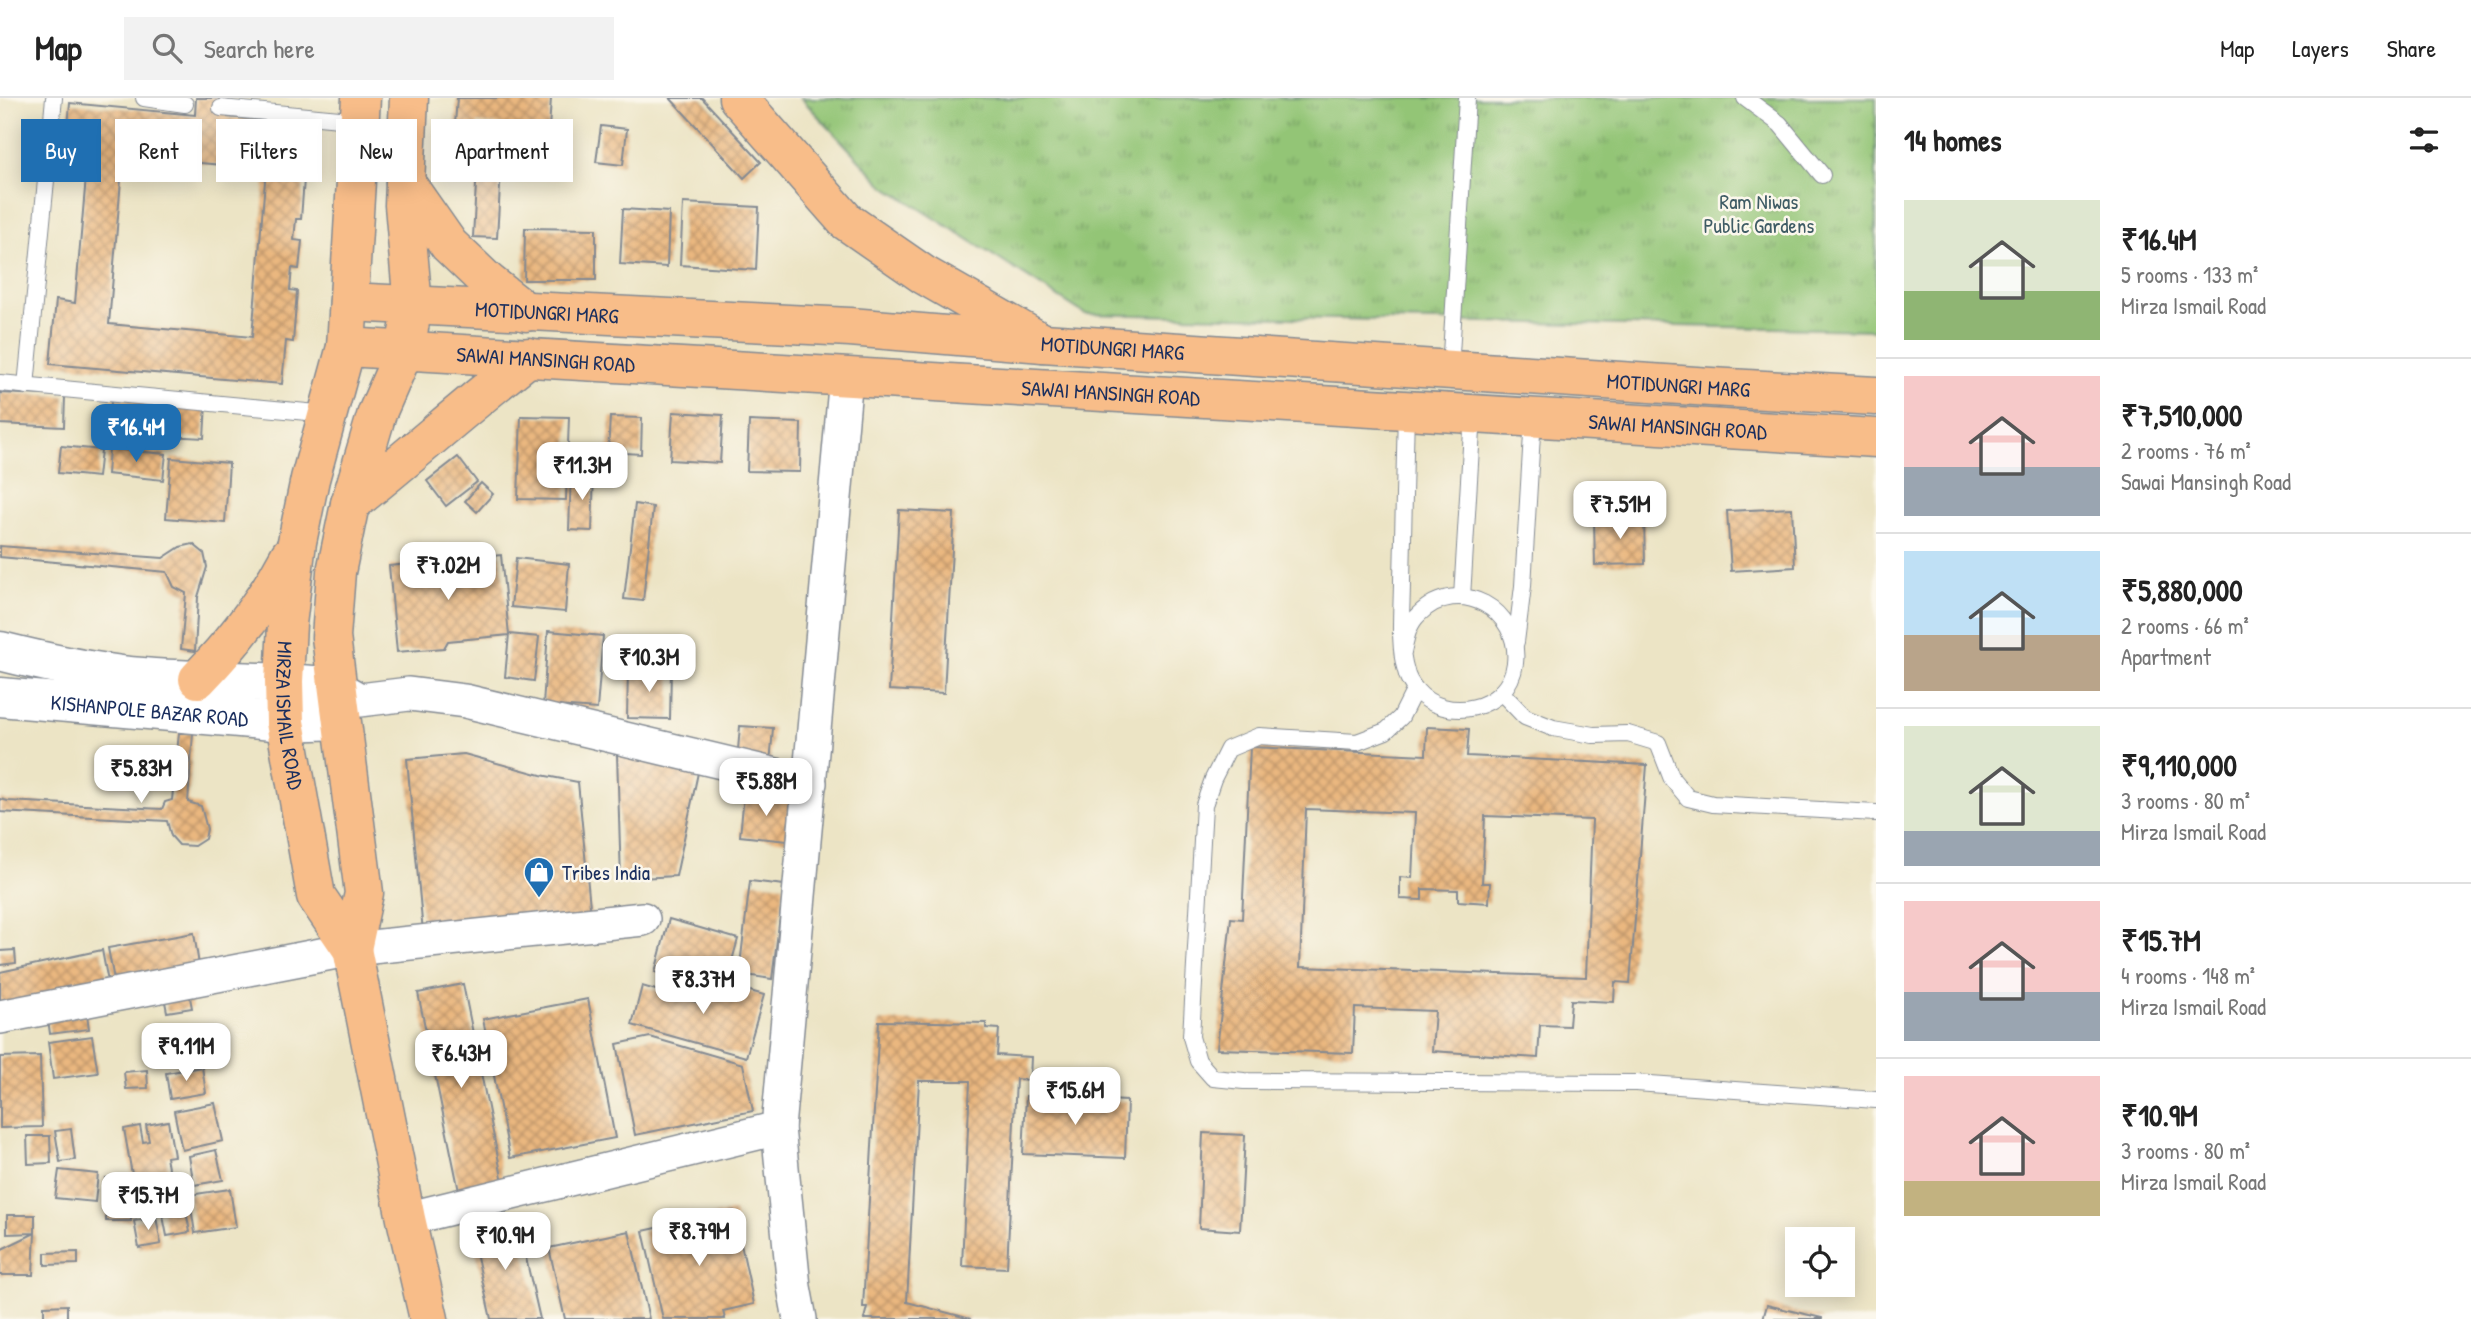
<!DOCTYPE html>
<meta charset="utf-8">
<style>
body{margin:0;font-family:"Patrick Hand",sans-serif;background:#f2f2f2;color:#222;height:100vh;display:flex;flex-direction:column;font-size:26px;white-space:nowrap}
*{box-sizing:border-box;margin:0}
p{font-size:23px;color:#767676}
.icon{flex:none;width:38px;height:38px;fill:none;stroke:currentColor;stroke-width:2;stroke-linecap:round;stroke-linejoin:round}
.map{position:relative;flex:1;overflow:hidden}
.panel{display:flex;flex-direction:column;background:#fff;width:595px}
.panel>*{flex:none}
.hud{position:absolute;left:21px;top:21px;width:665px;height:63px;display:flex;gap:14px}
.controls{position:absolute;left:1785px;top:1129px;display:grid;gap:14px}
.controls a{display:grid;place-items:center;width:70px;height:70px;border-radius:0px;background:#fff;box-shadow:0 4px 18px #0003;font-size:35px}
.price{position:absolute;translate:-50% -60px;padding:0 16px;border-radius:14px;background:#fff;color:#222;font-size:23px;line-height:46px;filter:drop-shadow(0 2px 4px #0008)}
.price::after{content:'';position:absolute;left:50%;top:42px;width:21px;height:16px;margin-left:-10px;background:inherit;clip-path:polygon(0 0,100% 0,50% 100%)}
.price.on{background:#1f6fb2;color:#fff}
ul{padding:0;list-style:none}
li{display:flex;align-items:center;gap:21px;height:175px;padding:0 28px}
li+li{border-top:2px solid #e0e0e0}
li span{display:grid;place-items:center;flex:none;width:196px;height:140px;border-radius:0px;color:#555}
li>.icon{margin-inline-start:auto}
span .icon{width:84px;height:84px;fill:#fffc;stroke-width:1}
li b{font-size:30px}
h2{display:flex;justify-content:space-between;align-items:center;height:84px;padding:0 28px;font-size:30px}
.tag{padding:0 24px;border-radius:0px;background:#fff;box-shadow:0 4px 18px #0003;font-size:24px;line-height:63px}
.tag.on{background:#1f6fb2;color:#fff}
header{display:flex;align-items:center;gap:42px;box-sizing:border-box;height:98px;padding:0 35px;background:#fff;border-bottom:2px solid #e0e0e0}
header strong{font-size:33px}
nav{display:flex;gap:38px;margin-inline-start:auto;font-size:24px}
.search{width:490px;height:63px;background:#f2f2f2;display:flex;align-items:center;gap:18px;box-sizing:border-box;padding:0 24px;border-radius:0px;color:#767676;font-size:26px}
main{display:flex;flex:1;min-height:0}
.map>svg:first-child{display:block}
.park{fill:url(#park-tufts);stroke:#577a6a;stroke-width:2}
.building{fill:url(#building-cross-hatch);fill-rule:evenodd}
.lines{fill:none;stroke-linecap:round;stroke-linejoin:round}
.service-casing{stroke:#848a92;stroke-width:18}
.minor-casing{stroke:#848a92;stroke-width:36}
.tertiary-casing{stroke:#848a92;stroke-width:41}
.primary-casing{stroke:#848a92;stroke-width:41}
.trunk-casing{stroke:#848a92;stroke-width:41}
.service{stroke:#fff;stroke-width:16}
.minor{stroke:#fff;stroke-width:33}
.tertiary{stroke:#fff;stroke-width:38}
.primary{stroke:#f8bd89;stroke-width:38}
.trunk{stroke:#f8bd89;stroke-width:38}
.labels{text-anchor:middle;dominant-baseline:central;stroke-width:5;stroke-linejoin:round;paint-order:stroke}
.park-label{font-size:21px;fill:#3f5c65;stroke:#fbf7ec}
.street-label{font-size:21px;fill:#1b2f5e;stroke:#fbf7ec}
.poi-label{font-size:21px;fill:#1b2f5e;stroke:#fbf7ec;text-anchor:start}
</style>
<header>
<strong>Map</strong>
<div class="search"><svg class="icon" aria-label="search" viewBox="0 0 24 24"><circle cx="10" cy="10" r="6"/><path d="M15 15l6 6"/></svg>Search here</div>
<nav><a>Map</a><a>Layers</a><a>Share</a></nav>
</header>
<main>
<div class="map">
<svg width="1876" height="1221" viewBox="0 0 1876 1221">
<defs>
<pattern id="park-tufts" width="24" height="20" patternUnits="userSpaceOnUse" patternTransform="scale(1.75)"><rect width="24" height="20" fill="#93c576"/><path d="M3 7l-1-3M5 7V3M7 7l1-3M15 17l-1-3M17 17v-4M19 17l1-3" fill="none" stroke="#77a064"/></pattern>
<pattern id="building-cross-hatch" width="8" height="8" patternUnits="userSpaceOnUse" patternTransform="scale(1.75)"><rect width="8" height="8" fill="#eab77f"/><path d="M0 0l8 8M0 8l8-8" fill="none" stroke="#bd956b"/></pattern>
</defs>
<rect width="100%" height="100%" fill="#fbf7ec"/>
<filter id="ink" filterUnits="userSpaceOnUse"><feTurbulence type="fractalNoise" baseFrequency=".0143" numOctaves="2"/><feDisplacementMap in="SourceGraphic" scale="14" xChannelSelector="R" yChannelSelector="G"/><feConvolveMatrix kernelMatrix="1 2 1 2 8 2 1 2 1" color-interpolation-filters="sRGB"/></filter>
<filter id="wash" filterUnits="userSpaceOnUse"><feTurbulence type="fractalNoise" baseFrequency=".00686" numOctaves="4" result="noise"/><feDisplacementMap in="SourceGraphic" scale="28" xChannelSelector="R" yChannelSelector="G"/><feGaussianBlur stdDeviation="1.57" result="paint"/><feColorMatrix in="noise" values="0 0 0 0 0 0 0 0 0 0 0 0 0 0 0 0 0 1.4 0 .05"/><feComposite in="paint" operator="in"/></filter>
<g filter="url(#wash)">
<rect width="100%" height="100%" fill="#ece4c5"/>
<polygon class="park" points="801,0 1876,0 1876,232 1085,216 883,87"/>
<g id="blocks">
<g class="building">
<path d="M 196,0 L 229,0 L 228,19 L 299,26 L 295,67 L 305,68 L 301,121 L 296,121 L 294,142 L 302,143 L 299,171 L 292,170 L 290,192 L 297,193 L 293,244 L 286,243 L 282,286 L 50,266 L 56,202 L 75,205 L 88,56 L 66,55 L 70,5 L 195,17 ZM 123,58 L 266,71 L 252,239 L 109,226 Z"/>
<polygon points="457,0 551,0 549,31 477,25 476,41 454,39"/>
<polygon points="670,0 702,0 761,64 744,80"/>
<polygon points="601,28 627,31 623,67 596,64"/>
<polygon points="479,34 503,36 497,140 473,139"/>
<polygon points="683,105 759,109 756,172 680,167"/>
<polygon points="623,111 669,114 667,169 620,166"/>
<polygon points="525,130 596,131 596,182 524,182"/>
<polygon points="0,295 65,298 64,329 0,326"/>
<polygon points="111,301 206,306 204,340 110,335"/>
<polygon points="673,314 723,317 720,365 670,362"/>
<polygon points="521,318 569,319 566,402 518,401"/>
<polygon points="610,319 642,320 641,356 608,354"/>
<polygon points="749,323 801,325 800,374 747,373"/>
<polygon points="61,348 101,352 98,379 58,375"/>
<polygon points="109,351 166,356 163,382 107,376"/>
<polygon points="458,359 477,384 446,408 427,383"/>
<polygon points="171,360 229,365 225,425 166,420"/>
<polygon points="571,376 594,376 592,433 569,432"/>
<polygon points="481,385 493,396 477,414 465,403"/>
<polygon points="635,406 653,409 643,503 624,501"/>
<polygon points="1792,410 1795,469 1731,473 1727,413"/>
<polygon points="899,412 954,415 944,595 889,592"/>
<polygon points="1644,419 1645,466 1595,467 1594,420"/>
<polygon points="193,446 204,455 207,469 198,499 195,553 181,551 186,495 174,489 167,474 0,459 0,448 163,460 180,449"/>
<polygon points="501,457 509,537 448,543 444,550 397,554 389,468"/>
<polygon points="516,460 569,466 565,514 511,509"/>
<polygon points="548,533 603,538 597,611 543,607"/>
<polygon points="509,536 539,539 534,583 505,579"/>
<polygon points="628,571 671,572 670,621 627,620"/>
<polygon points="740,628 773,630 770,666 737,664"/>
<path d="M 1427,629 L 1469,631 L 1467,658 L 1647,667 L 1630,885 L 1615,884 L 1614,904 L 1571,902 L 1569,928 L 1540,927 L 1538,960 L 1432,953 L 1435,913 L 1355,910 L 1353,955 L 1217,951 L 1231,820 L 1242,821 L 1250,649 L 1426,657 ZM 1306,711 L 1415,715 L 1412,780 L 1400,779 L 1400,801 L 1422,802 L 1422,791 L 1458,792 L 1458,803 L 1489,805 L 1490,785 L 1482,785 L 1485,718 L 1592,722 L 1586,879 L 1300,869 Z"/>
<polygon points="179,635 193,635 188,704 201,708 207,731 205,741 194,748 179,747 171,738 167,723 0,714 0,701 8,703 162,711 165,704 172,702"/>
<polygon points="464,656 541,677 578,684 591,819 423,834 407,661"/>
<polygon points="617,656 699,670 676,778 621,781"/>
<polygon points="744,697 791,701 787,743 740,738"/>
<polygon points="750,783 784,787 772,881 739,876"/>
<polygon points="669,821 738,841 730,870 704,863 698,886 655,874"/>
<polygon points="194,835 199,867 114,882 108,850"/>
<polygon points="15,852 16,865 0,867 0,853"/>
<polygon points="102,852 108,884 0,907 0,874"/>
<polygon points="708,881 764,897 746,959 632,927 642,888 701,905"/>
<polygon points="463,886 504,1089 460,1098 418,895"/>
<polygon points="188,889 192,910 167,914 163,893"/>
<polygon points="588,901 615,1040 510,1060 483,921"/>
<polygon points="87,917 89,931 50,936 48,921"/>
<polygon points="879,923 986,925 986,930 999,931 997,957 1031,959 1030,982 1016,981 1007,1170 962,1168 970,983 919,983 907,1204 971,1221 864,1221 867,1209 863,1209"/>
<polygon points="92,938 98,975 53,981 48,944"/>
<polygon points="650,939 743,966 753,1013 635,1037 617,946"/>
<polygon points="40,958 42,1029 0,1030 0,959"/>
<polygon points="202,969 206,995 170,1001 166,975"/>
<polygon points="147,972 148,990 126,991 124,974"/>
<polygon points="1026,998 1127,1003 1125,1060 1023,1056"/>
<polygon points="215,1005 223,1043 182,1052 174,1013"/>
<polygon points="168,1023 174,1058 166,1059 169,1076 133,1082 124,1031 140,1028 143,1044 149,1043 146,1027"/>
<polygon points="71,1031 75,1062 60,1064 55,1033"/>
<polygon points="1203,1035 1245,1037 1240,1133 1199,1130"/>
<polygon points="27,1038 50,1038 51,1065 28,1066"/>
<polygon points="216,1052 223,1082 194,1087 189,1058"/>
<polygon points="59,1072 98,1076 95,1104 55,1100"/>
<polygon points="130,1079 131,1123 106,1123 105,1080"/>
<polygon points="230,1091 236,1129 195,1135 189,1097"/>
<polygon points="185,1108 190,1134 167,1138 162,1113"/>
<polygon points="734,1113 754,1206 723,1213 725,1221 663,1221 643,1133"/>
<polygon points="7,1117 35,1117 35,1135 33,1177 0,1177 0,1152 35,1135 7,1136"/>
<polygon points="156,1119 161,1146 139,1150 134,1123"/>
<polygon points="517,1121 540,1221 491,1221 471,1132"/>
<polygon points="629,1133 649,1221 565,1221 549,1150"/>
<polygon points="78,1154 78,1166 45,1167 45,1155"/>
<polygon points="67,1207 67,1221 44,1221 44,1208"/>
<polygon points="1767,1207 1822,1220 1822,1221 1763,1221"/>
</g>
</g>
</g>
<g filter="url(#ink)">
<use href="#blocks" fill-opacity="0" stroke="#848a92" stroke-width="2"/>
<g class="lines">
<g class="service-casing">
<g id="service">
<polyline points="144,0 185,6"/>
<polyline points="1745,0 1780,26 1822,77"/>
<polyline points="221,10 361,23"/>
<polyline points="1450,272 1467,0"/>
<polyline points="0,285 328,316"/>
<polyline points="26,288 54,0"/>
<polyline points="1462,499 1473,316"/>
<polyline points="1516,544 1523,488 1533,319"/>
<path d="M 1403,554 C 1406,540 1408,526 1419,516 C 1459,476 1521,512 1515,565 C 1509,613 1445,626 1416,592 C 1412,587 1407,579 1406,573 C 1398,548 1402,509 1402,483 C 1403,426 1405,369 1406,313"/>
<polyline points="1415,591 1401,619 1386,633 1357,644 1259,638 1228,651 1213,681 1204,707 1191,939 1198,963 1213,980 1244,983 1636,985 1876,1002"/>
<polyline points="1501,594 1525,619 1553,630 1593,637 1628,636 1658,645 1672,681 1688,700 1713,706 1876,715"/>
</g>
</g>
<g class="minor-casing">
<g id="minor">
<polyline points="337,589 360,602 409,596 465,603 810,685"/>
<polyline points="0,919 352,851 643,821"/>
<polyline points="406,1121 778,1030"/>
<polyline points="800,1221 794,1189 778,1030 846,278"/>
</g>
</g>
<g class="tertiary-casing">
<g id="tertiary">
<path d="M 0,553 C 40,563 80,572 122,577 C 193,585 265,581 337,589"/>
<path id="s1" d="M 0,599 L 285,624 L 341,622"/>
</g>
</g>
<g class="primary-casing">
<g id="primary">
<path id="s2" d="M 349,204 L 850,229 L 1043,245 L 1711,289 L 1876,298"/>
<path id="s3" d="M 346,249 L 1876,340"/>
</g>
</g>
<g class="trunk-casing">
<g id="trunk">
<path id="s4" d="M 361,0 L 346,249 L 310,381 L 297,444 L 287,526 L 284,583 L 285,624 L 316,798 L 352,851 L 406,1121 L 429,1221"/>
<polyline points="738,0 846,123 924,177 1043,245"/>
<polyline points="405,84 449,147 489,185 526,214"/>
<path d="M 350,406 C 411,358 468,306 529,259"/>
<path d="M 198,581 C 234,544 266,503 290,457"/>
<polyline points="352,851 364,795 331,539 336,474 350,406 377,315 405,251 413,208 404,107 409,0"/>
</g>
</g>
<use href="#service" class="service"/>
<use href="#minor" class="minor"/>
<use href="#tertiary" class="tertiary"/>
<use href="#primary" class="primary"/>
<use href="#trunk" class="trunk"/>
</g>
</g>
<defs>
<g id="shop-pin" transform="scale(1.575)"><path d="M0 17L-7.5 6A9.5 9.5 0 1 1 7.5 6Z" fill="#1f6fb2" stroke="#fbf7ec"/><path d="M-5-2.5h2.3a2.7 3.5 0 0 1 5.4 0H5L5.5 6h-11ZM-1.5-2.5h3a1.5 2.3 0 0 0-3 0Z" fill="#fff"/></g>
</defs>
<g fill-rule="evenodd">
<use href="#shop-pin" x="539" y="774"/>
</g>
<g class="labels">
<g class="park-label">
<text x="1759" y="103">Ram Niwas<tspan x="1759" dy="24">Public Gardens</tspan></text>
</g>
<g class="street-label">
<text stroke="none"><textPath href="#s2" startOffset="198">MOTIDUNGRI MARG</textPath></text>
<text stroke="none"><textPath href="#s2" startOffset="765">MOTIDUNGRI MARG</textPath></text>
<text stroke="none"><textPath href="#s3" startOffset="200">SAWAI MANSINGH ROAD</textPath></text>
<text stroke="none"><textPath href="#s2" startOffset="1332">MOTIDUNGRI MARG</textPath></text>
<text stroke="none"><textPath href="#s3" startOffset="766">SAWAI MANSINGH ROAD</textPath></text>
<text stroke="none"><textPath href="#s3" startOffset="1334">SAWAI MANSINGH ROAD</textPath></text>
<text stroke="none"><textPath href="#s1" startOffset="150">KISHANPOLE BAZAR ROAD</textPath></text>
<text stroke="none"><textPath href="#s4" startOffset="625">MIRZA ISMAIL ROAD</textPath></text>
</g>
<g class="poi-label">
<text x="562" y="774">Tribes India</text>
</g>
</g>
</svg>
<div class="controls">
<a><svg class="icon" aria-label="locate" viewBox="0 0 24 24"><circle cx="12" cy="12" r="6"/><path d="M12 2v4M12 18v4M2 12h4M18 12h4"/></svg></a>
</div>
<b class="price on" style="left:136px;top:366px">₹16.4M</b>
<b class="price" style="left:582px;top:404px">₹11.3M</b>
<b class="price" style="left:1620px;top:443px">₹7.51M</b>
<b class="price" style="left:448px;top:504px">₹7.02M</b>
<b class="price" style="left:649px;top:596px">₹10.3M</b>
<b class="price" style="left:141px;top:707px">₹5.83M</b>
<b class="price" style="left:766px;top:720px">₹5.88M</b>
<b class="price" style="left:703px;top:918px">₹8.37M</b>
<b class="price" style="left:186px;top:985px">₹9.11M</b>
<b class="price" style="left:461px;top:992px">₹6.43M</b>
<b class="price" style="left:1075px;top:1029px">₹15.6M</b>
<b class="price" style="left:148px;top:1134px">₹15.7M</b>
<b class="price" style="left:699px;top:1170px">₹8.79M</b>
<b class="price" style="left:505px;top:1174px">₹10.9M</b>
<div class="hud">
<a class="tag on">Buy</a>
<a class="tag">Rent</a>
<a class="tag">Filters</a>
<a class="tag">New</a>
<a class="tag">Apartment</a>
</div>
</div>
<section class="panel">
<h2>14 homes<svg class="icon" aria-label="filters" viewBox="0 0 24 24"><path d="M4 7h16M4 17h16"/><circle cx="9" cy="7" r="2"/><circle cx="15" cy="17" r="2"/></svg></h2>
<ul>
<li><span style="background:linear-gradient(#dfe7d0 65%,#8fb573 0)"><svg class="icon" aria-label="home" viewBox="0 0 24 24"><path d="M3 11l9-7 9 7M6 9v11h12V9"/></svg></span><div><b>₹16.4M</b><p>5 rooms · 133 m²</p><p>Mirza Ismail Road</p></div></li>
<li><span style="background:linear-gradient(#f6c9c9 65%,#9aa5b1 0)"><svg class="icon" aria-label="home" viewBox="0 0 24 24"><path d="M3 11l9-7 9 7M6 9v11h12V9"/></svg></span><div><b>₹7,510,000</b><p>2 rooms · 76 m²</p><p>Sawai Mansingh Road</p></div></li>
<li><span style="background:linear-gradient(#bfe0f5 60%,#b9a48a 0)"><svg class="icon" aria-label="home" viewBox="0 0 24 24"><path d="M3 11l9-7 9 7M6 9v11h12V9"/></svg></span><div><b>₹5,880,000</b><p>2 rooms · 66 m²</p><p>Apartment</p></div></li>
<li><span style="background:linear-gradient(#dfe7d0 75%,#9aa5b1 0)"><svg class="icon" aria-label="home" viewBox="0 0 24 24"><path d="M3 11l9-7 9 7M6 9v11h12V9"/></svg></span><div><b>₹9,110,000</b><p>3 rooms · 80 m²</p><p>Mirza Ismail Road</p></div></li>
<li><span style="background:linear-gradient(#f6c9c9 65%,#9aa5b1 0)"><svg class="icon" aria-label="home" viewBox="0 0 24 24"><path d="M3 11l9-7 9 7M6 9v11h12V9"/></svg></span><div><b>₹15.7M</b><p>4 rooms · 148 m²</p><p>Mirza Ismail Road</p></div></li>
<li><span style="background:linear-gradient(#f6c9c9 75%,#c2b280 0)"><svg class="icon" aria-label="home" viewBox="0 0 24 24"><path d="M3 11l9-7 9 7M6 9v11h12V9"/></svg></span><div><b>₹10.9M</b><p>3 rooms · 80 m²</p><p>Mirza Ismail Road</p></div></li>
</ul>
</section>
</main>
